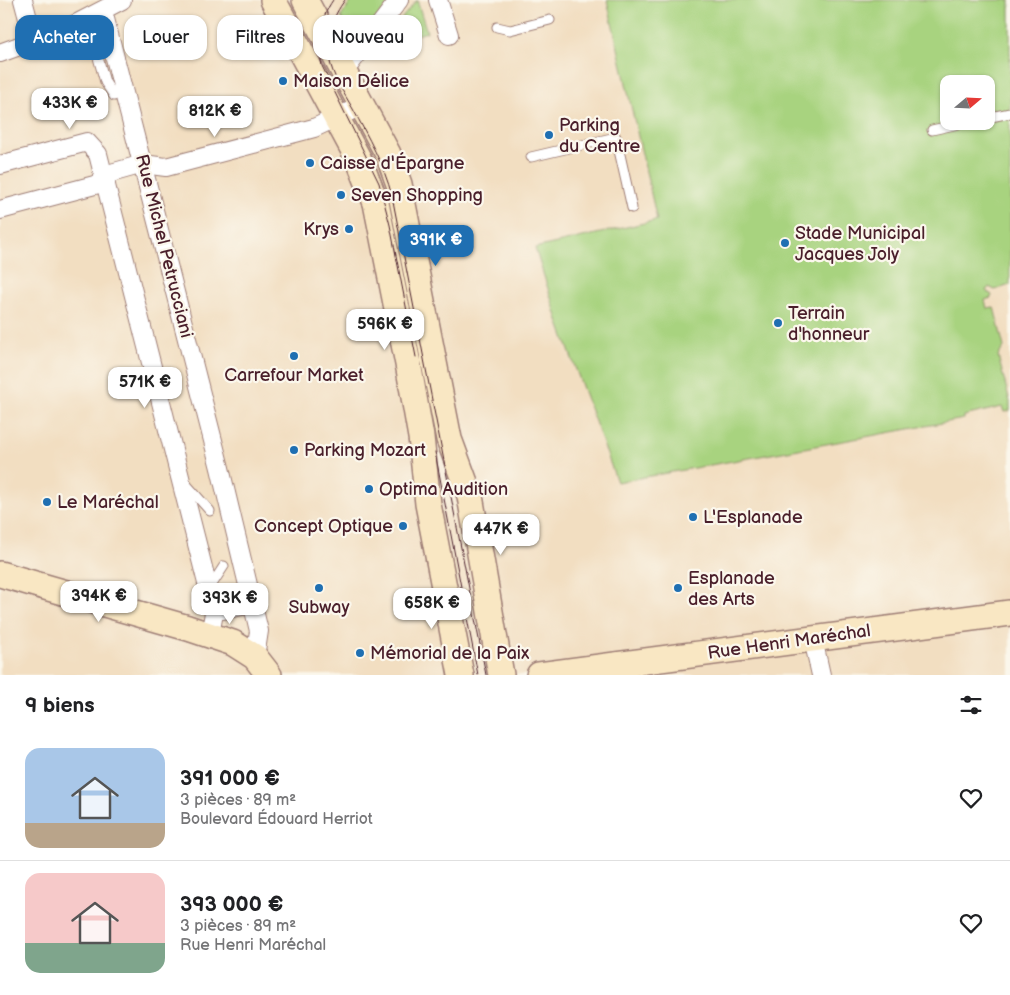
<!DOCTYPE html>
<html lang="fr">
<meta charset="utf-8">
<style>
body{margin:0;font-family:"Balsamiq Sans",sans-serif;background:#f6f6f6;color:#202124;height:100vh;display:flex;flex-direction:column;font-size:19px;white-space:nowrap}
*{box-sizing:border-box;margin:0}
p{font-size:16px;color:#757577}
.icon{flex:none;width:28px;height:28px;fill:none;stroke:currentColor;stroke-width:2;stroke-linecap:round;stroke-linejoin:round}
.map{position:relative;height:675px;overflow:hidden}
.details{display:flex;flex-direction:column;background:#fff;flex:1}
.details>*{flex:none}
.guide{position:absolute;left:15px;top:15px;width:500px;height:45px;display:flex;gap:10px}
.needle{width:32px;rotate:71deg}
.controls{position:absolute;left:940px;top:75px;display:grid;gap:10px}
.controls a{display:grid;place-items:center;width:55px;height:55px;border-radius:10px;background:#fff;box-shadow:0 1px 4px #0004;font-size:25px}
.price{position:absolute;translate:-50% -42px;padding:0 11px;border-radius:10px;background:#fff;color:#222;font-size:16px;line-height:32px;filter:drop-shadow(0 1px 2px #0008)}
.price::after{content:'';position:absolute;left:50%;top:30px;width:15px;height:11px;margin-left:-8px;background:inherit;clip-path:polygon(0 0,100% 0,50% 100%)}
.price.on{background:#1f6fb2;color:#fff}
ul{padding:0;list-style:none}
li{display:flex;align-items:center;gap:15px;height:125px;padding:0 25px}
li+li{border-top:1px solid #e0e0e0}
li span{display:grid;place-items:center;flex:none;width:140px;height:100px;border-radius:15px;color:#555}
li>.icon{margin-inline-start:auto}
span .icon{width:60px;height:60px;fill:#fffc;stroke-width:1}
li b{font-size:21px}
h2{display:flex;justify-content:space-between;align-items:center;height:60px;padding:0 25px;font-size:21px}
.pill{padding:0 18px;border-radius:15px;background:#fff;box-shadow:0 1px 4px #0004;font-size:18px;line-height:45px}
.pill.on{background:#1f6fb2;color:#fff}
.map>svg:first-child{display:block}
.green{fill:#a8d37f;stroke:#797955;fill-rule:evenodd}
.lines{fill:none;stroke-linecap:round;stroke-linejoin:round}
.lane-casing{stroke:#9e7e76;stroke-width:11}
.street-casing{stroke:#9e7e76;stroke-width:20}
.secondary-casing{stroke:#9e7e76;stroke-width:28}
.lane{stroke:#fff;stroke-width:9}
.street{stroke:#fff;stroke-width:18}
.secondary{stroke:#f9e7c3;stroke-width:25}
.tram{stroke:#4a1f2b;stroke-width:1}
.poi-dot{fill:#1f6fb2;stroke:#fbf7ec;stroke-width:2}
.labels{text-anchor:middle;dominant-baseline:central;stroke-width:4.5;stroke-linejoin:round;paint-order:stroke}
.poi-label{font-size:18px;fill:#4a1f2b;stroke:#fbf7ec;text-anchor:start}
.street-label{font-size:18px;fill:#4a1f2b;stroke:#fbf7ec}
</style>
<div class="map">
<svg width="1010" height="675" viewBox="0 0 1010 675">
<rect width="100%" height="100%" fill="#fbf7ec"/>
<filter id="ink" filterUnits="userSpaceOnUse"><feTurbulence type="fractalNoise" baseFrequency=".02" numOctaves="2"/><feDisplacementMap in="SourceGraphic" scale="10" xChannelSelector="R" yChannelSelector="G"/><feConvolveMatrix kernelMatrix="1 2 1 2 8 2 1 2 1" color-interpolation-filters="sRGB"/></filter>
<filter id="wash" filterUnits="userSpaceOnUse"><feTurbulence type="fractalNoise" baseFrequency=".0096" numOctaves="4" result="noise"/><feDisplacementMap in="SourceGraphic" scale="20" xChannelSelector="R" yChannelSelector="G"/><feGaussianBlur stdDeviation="1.12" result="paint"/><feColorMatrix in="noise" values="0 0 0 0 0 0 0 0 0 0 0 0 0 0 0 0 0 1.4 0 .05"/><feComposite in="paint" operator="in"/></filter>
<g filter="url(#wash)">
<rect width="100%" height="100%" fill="#f2dec1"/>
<g class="green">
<polygon points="352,0 392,0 355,45 341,17"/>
<polygon points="417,0 427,32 384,45 385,38"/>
<path d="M 607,0 L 1010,0 L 1010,285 L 995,290 L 989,287 L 986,291 L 992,295 L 991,298 L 985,300 L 987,308 L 994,307 L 1004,347 L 998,356 L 1010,402 L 1010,411 L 1004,412 L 1002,407 L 964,416 L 964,419 L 617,482 L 559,323 L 535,248 L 657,220 ZM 949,84 L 986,84 L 986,121 L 949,121 Z"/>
</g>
</g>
<g filter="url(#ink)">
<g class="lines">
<g class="lane-casing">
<g id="lane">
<polyline points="87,19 105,82 114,96"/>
<polyline points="497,27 510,30 550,20"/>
<polyline points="986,118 1010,113"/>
<polyline points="932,130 972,121"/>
<polyline points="531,157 616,137 632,208"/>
<polyline points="186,484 210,511"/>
<polyline points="209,589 224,566"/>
</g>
</g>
<g class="street-casing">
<g id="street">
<polyline points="23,0 34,41"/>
<polyline points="438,0 449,35"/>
<polyline points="103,11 220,468 259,631 255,657"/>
<polyline points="0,53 66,29 122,0"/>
<polyline points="343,73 399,0"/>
<polyline points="0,165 87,142 98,154 211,599 214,613 210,635"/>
<polyline points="104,175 143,164 166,167 314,128 361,106"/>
<polyline points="0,210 106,182"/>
<polyline points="212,605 223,610 252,604"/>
<polyline points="813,639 821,675"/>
</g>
</g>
<g class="secondary-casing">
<g id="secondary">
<polyline points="273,0 359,160 376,203 409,369 421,437 428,504 461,675"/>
<polyline points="305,0 388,154 399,184 449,439 470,496 501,675"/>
<polyline points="0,574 188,628 233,643 255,657 269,675"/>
<polyline points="539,675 1010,613"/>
</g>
</g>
<use href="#lane" class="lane"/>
<use href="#street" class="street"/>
<use href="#secondary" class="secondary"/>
<g class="tram">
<path d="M 333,0 C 319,20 317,43 322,66 L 379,183 L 390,225 L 416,357"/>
<path d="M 345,0 C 332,17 326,36 329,57 C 332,76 344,93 353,109 C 368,137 384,165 392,196 L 486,675"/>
<polyline points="435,452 478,675"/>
</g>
</g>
</g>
<g class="poi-dot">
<circle cx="283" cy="81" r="5"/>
<circle cx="549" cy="135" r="5"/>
<circle cx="310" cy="163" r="5"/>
<circle cx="341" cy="195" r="5"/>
<circle cx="349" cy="229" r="5"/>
<circle cx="785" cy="243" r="5"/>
<circle cx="778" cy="323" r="5"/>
<circle cx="294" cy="356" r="5"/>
<circle cx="294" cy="450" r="5"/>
<circle cx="369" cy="489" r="5"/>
<circle cx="47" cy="502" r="5"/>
<circle cx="693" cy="517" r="5"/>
<circle cx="403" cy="526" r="5"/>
<circle cx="319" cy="588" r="5"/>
<circle cx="678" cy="588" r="5"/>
<circle cx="360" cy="653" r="5"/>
</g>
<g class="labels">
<g class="poi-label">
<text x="293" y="81">Maison Délice</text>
<text x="559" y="125">Parking<tspan x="559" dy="21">du Centre</tspan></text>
<text x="320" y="163">Caisse d'Épargne</text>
<text x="351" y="195">Seven Shopping</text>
<text x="339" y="229" text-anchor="end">Krys</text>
<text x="795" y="233">Stade Municipal<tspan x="795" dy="21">Jacques Joly</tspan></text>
<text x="788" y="313">Terrain<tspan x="788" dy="21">d'honneur</tspan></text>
<text x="294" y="375" text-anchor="middle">Carrefour Market</text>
<text x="304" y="450">Parking Mozart</text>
<text x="379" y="489">Optima Audition</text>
<text x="57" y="502">Le Maréchal</text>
<text x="703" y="517">L'Esplanade</text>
<text x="393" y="526" text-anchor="end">Concept Optique</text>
<text x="688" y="578">Esplanade<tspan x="688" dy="21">des Arts</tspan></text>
<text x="319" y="607" text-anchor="middle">Subway</text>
<text x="370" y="653">Mémorial de la Paix</text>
</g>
<g class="street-label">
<text transform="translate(164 246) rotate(76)">Rue Michel Petrucciani</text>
<text transform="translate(789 642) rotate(-8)">Rue Henri Maréchal</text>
</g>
</g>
</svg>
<div class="controls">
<a><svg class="needle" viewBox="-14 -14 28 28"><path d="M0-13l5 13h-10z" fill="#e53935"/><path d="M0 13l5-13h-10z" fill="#757577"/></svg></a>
</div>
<b class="price" style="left:70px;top:130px">433K €</b>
<b class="price" style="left:215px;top:138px">812K €</b>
<b class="price on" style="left:436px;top:267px">391K €</b>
<b class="price" style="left:385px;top:351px">596K €</b>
<b class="price" style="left:145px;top:409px">571K €</b>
<b class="price" style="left:501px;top:556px">447K €</b>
<b class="price" style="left:99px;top:623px">394K €</b>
<b class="price" style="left:230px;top:625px">393K €</b>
<b class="price" style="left:432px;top:630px">658K €</b>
<div class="guide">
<a class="pill on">Acheter</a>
<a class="pill">Louer</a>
<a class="pill">Filtres</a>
<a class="pill">Nouveau</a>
</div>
</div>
<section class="details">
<h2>9 biens<svg class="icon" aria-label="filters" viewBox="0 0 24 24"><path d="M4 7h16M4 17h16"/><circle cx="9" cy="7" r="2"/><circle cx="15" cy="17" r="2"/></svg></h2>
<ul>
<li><span style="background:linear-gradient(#a9c7e8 75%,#b9a48a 0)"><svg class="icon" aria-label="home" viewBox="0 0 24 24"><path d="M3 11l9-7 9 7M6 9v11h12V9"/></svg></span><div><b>391 000 €</b><p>3 pièces · 89 m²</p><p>Boulevard Édouard Herriot</p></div><svg class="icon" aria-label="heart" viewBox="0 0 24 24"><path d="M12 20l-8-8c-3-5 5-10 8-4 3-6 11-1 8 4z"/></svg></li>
<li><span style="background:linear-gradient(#f6c9c9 70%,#7fa58c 0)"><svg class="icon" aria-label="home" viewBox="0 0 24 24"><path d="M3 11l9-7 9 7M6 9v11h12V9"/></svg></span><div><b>393 000 €</b><p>3 pièces · 89 m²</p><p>Rue Henri Maréchal</p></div><svg class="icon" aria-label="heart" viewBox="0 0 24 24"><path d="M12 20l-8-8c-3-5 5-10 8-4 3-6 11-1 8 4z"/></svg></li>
</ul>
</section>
